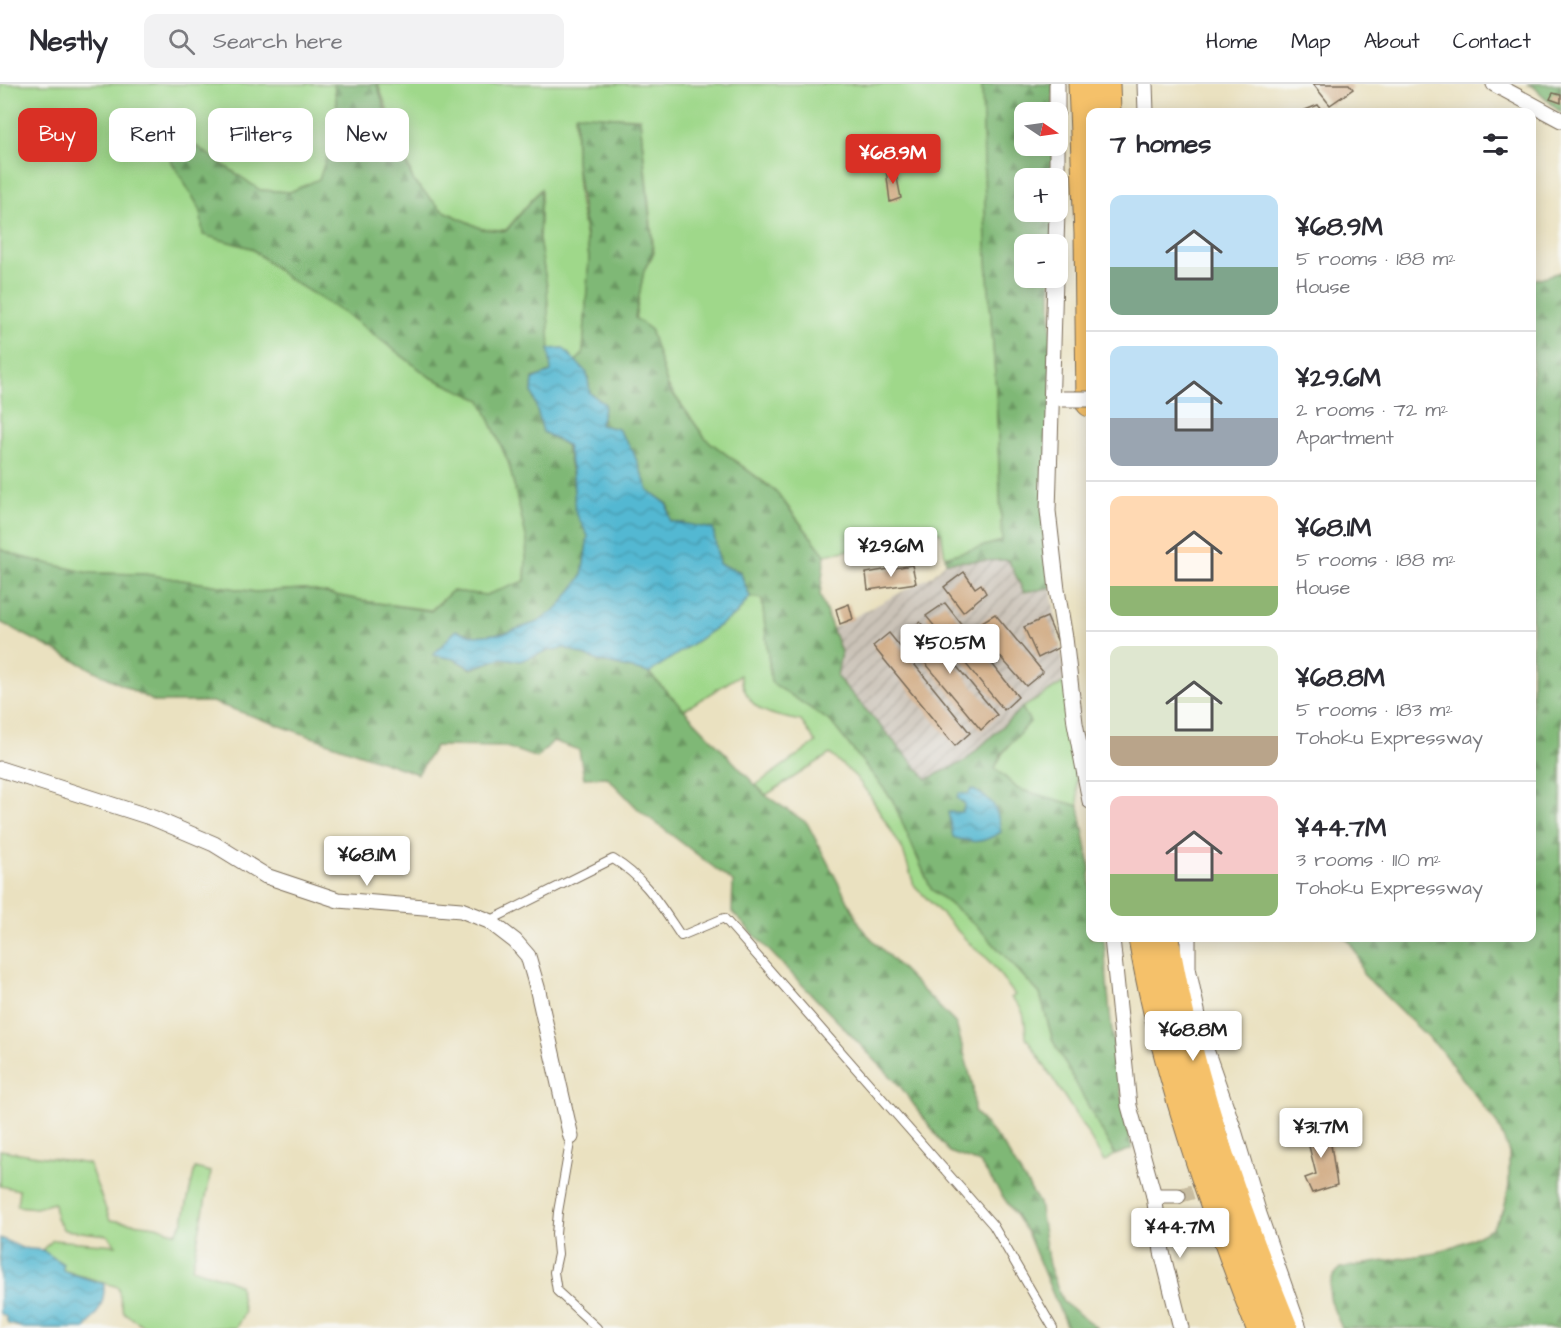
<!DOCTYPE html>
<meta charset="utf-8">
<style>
body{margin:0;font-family:"Architects Daughter",sans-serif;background:#f2f2f3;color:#2b2b33;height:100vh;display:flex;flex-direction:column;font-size:22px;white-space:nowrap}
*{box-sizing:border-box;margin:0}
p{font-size:20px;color:#7c7c81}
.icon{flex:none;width:33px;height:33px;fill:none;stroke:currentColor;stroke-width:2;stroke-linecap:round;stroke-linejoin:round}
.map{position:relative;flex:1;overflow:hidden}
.panel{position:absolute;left:1086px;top:24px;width:450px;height:834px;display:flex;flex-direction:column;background:#fff;border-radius:12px;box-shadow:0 3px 15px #0003}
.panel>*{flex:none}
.banner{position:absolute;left:18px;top:24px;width:570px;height:54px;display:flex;gap:12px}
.needle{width:39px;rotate:103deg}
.buttons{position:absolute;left:1014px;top:18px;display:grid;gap:12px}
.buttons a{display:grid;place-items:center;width:54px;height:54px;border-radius:12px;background:#fff;box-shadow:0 3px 15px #0003;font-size:30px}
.price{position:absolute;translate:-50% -51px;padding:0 14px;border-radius:6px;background:#fff;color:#222;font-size:20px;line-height:39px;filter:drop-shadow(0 2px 3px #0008)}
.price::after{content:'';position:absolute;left:50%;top:36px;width:18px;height:14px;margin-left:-9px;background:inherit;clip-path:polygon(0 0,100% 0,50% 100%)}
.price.active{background:#d93025;color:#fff}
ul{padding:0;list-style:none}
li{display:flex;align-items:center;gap:18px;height:150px;padding:0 24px}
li+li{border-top:2px solid #e1e1e2}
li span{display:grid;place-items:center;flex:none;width:168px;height:120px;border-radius:12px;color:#555}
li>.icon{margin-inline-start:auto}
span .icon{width:72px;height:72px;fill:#fffc;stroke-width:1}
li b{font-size:26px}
h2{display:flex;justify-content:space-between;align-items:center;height:72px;padding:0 24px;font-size:26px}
.tag{padding:0 21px;border-radius:12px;background:#fff;box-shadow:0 3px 15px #0003;font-size:21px;line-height:54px}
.tag.active{background:#d93025;color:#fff}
header{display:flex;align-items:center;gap:36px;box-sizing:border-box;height:84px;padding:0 30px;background:#fff;border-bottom:2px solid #e1e1e2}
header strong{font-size:28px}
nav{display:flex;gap:33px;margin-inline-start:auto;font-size:21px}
.search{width:420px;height:54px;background:#f2f2f3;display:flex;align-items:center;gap:15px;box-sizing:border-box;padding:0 21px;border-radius:12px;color:#7c7c81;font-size:22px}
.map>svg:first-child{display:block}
.industrial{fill:url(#industrial-furrows)}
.green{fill:#9fd88a;stroke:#6d8154;stroke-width:1.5}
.forest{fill:url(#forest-firs);stroke:#5d714a;stroke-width:1.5}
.water{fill:url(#water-waves);stroke:#477178;stroke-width:1.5}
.building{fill:#d3af89}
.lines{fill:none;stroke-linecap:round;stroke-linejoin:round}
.street-tunnel{stroke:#c7bca0;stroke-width:15;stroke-dasharray:15 8;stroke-linecap:butt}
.lane-casing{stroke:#786a57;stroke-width:10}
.street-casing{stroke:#786a57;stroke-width:17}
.highway-casing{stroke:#786a57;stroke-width:29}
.lane{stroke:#fff;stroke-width:8}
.street{stroke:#fff;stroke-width:15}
.highway{stroke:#f5c16b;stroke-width:27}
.street-bridge-casing{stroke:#786a57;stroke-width:17;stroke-linecap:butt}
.street-bridge{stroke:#fff;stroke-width:15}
</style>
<header>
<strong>Nestly</strong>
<div class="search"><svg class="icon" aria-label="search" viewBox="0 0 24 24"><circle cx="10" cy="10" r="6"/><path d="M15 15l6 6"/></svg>Search here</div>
<nav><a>Home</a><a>Map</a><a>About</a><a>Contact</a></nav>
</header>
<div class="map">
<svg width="1561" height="1244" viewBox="0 0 1561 1244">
<defs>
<pattern id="industrial-furrows" width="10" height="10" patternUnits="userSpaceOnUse" patternTransform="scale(1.5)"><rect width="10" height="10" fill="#cbc3b8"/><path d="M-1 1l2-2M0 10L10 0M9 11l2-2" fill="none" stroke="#a69f95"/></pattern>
<pattern id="forest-firs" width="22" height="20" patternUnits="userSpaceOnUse" patternTransform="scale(1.5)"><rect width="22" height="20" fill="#7fb876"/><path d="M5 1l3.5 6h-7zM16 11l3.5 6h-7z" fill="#699660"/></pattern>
<pattern id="water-waves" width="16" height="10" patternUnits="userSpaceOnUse" patternTransform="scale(1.5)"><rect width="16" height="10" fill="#53b8d2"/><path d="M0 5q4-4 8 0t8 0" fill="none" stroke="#4696aa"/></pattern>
</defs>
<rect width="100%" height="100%" fill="#f6f6f2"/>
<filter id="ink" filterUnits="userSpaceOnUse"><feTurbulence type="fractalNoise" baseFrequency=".0167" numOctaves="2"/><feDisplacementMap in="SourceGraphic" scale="12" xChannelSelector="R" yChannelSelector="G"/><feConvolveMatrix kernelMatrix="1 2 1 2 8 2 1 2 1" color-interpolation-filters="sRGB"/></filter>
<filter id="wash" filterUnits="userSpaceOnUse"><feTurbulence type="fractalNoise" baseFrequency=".008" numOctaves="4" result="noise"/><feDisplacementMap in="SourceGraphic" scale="24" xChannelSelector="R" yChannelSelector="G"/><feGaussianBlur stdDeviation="1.35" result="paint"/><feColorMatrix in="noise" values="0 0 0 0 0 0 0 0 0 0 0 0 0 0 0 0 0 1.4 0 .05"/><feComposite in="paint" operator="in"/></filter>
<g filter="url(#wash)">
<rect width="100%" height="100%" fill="#eae1c0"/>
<polygon class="industrial" points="1008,476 1024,509 1051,504 1066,597 1022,624 965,677 927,695 837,593 841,568 833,544 932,492 946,478"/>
<g class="green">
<polygon points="0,0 334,0 338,30 331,62 319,96 290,108 260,106 196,62 171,75 200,125 204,151 251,164 286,193 352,234 430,293 481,316 509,380 527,456 525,497 486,511 452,507 431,526 370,518 305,505 256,508 145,490 89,489 21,473 0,465"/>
<polygon points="378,0 982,0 986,161 996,305 1002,457 945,473 941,448 825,471 776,407 706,355 668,302 650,245 635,234 644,186 654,169 640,34 575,31 576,77 579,115 589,173 583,270 575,278 563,264 549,265 547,203 539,156 541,105 506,146 482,145 442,126 414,98"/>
<path d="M 750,513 L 762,515 L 771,598 L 831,638 L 892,715 L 931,805 L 976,841 L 1040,910 L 1053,957 L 1115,1071 L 1104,1078 L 1085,1045 L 1026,953 C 1025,936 1025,924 1011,914 L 1015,911 L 988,875 L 974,864 L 914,801 L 903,766 L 870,712 L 856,693 L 830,670 L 766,711 L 756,701 L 816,658 L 801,637 C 767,630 748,628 740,591 L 684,626 L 649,589 L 737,530 Z"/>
<polygon points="1066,597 1079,722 1018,705 995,684 1003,669 1030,638 1022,624"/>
<polygon points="0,1066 89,1080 110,1136 156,1142 176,1149 183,1137 195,1084 211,1088 192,1184 229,1196 239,1201 244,1229 236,1244 154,1244 142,1241 123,1228 118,1203 63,1186 63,1180 42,1166 53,1156 116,1161 107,1151 64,1146 56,1134 54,1119 36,1124 17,1122 19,1106 0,1102"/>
</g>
<g class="forest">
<polygon points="334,0 377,0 390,40 414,98 442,126 482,145 506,147 541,105 539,156 547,203 551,288 533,294 532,307 543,348 566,361 572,389 576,427 588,452 582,492 559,523 538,538 505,549 475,552 456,546 433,571 454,575 471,585 502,574 520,577 547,567 565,564 599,577 649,589 765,711 807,739 863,846 956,940 973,1002 974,1027 1005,1064 1039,1119 1049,1181 1063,1218 1097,1244 1067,1244 1027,1148 980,1079 949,1068 900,1002 732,828 733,798 639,726 607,693 584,694 579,666 553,657 537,674 506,663 435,662 418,690 212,618 155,618 0,538 0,465 21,473 89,489 145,490 255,508 305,505 370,518 431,527 452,507 486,511 525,497 527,456 509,380 481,316 430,293 352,234 286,193 251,164 203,151 200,125 170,75 196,62 260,106 290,108 319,95 331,62 338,30"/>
<polygon points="982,0 1053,0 1053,28 1024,28 1024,62 1053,62 1053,94 1024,94 1024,128 1054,128 1052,160 1024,160 1024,194 1051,194 1051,504 1024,508 1008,476 946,478 945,473 1002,457 996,305 986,162"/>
<polygon points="1527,0 1561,0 1561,29 1534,3"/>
<path d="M 576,30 L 640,35 L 653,169 L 644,186 L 635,234 L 650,245 L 668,303 L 706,355 L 776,408 L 825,471 L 820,511 L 841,568 L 837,593 L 927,695 L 965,677 L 1022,624 L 1030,638 L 1002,669 L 995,684 L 1018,705 L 1079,722 L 1090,783 L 1090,854 L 1104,854 C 1108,925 1116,995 1132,1065 L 1115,1071 L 1053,957 L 1040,910 L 976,841 L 931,805 L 892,715 L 831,638 L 771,598 L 762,515 L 750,513 L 740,487 L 719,480 L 713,445 L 670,437 L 668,420 L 648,406 L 633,367 L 618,345 L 600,341 L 605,320 L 590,309 L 587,289 L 575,278 L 583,270 L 589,173 L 576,77 Z"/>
<path d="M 1561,188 L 1561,1244 L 1342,1244 C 1332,1223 1320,1201 1341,1184 L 1436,1169 L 1469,1156 L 1492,1144 L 1504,1125 L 1509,1101 L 1509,1069 L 1498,1041 L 1440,965 L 1363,890 L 1357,870 L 1349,857 L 1344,854 L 1532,854 L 1532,196 Z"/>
</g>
<g class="water">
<polygon points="563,264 587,289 590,309 605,320 600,341 618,345 633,367 648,406 667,420 670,437 713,445 719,480 740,488 750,513 736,530 649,589 599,577 565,564 547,567 520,577 502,574 471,584 454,575 433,571 456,546 475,552 505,549 538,538 559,523 582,492 588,452 575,427 573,389 567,361 543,348 532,307 533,295 551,288 549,265"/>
<path d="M 972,705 C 995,717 997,722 1001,748 C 983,759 973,760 953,753 L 948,728 L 962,728 L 965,720 L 957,714 L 959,709 L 968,710 Z"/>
<path d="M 0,1154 L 22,1164 L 42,1166 L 63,1180 L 63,1187 L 104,1200 C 105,1219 98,1230 85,1244 L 24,1244 L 8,1240 L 6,1233 L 0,1229 Z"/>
</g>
<g id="blocks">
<g class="building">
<polygon points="1313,0 1349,0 1353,5 1330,21"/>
<polygon points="1553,9 1561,11 1561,19 1550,15"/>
<polygon points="1318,21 1323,28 1300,28"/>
<polygon points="895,84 901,114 890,118 886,85"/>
<polygon points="912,481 916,499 868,506 866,489"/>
<polygon points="964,488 975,504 981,500 986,509 963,528 944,503"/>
<polygon points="945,519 1018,613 1004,626 926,532"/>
<polygon points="849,520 853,535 840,540 836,525"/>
<polygon points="995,530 1043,588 1026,602 974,543"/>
<polygon points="1047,533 1060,563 1038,574 1024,543"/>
<polygon points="920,538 997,631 981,646 902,551"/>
<polygon points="889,549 970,649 955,662 873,562"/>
<polygon points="1315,1040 1329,1047 1337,1101 1312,1109 1305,1094 1316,1090 1304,1042"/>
</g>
</g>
</g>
<g filter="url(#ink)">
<use href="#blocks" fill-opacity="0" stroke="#786a57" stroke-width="1.5"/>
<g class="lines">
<polyline class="street-tunnel" points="1178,1112 1213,1102"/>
<g class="lane-casing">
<g id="lane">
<path d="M 489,837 L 613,775 C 645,794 660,821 681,852 L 724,834 L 993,1141 L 1053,1244"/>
<polyline points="571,1053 558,1128 556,1150 558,1170 554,1188 557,1207 597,1244"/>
</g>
</g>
<g class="street-casing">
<g id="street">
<polyline points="1057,0 1057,28"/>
<polyline points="1145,0 1146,28"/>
<polyline points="1494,0 1561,36"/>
<polyline points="1057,62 1057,94"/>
<polyline points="1056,160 1057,128"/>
<polyline points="1055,194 1048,427 1057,506 1065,554 1075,639 1090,717"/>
<polyline points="0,685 153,734 214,760 266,792 338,816 461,826 489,837 515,857 528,872 537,903 571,1053"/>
<polyline points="1112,854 1129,1022 1154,1112 1162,1168 1181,1244"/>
<polyline points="1188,854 1188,884 1204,960 1232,1040 1259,1130 1299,1244"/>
<polyline points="1154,1112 1178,1112"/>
</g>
</g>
<g class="highway-casing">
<g id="highway">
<polyline points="1082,0 1088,150 1090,319"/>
<polyline points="1106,0 1107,28"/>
<path d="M 1142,854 C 1165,988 1211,1117 1260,1244"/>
<path d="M 1165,854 C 1188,988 1232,1117 1284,1244"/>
</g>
</g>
<use href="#lane" class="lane"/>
<use href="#street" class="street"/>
<use href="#highway" class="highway"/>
<g class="street-bridge-casing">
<polyline id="street-bridge" points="1062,315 1090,315"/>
</g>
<use href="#street-bridge" class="street-bridge"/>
</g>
</g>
</svg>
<div class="buttons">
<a><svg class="needle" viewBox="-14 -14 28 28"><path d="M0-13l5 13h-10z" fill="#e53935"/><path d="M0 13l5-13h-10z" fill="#7c7c81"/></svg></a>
<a>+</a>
<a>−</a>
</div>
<b class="price active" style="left:893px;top:101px">¥68.9M</b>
<b class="price" style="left:891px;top:494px">¥29.6M</b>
<b class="price" style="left:950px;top:591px">¥50.5M</b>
<b class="price" style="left:367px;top:803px">¥68.1M</b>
<b class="price" style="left:1193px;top:978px">¥68.8M</b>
<b class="price" style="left:1321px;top:1075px">¥31.7M</b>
<b class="price" style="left:1180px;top:1175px">¥44.7M</b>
<div class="banner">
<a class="tag active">Buy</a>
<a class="tag">Rent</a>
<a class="tag">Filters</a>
<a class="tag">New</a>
</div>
<section class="panel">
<h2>7 homes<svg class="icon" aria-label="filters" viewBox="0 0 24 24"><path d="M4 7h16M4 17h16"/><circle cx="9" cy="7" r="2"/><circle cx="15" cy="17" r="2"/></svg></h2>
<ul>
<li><span style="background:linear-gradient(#bfe0f5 60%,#7fa58c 0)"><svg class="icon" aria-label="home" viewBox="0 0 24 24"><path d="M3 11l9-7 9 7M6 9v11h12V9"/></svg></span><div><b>¥68.9M</b><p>5 rooms · 188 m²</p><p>House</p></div></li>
<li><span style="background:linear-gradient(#bfe0f5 60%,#9aa5b1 0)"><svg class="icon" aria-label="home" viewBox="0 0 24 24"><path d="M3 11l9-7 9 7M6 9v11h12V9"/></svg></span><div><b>¥29.6M</b><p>2 rooms · 72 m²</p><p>Apartment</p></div></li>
<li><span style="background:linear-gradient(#ffd9b3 75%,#8fb573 0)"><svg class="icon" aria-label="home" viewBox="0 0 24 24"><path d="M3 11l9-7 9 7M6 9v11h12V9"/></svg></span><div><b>¥68.1M</b><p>5 rooms · 188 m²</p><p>House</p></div></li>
<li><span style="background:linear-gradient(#dfe7d0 75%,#b9a48a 0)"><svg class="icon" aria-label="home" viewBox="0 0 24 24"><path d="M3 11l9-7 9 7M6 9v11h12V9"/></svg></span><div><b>¥68.8M</b><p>5 rooms · 183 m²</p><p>Tohoku Expressway</p></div></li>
<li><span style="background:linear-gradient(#f6c9c9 65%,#8fb573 0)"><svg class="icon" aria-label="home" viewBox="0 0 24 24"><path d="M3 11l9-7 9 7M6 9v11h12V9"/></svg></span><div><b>¥44.7M</b><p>3 rooms · 110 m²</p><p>Tohoku Expressway</p></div></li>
</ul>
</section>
</div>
